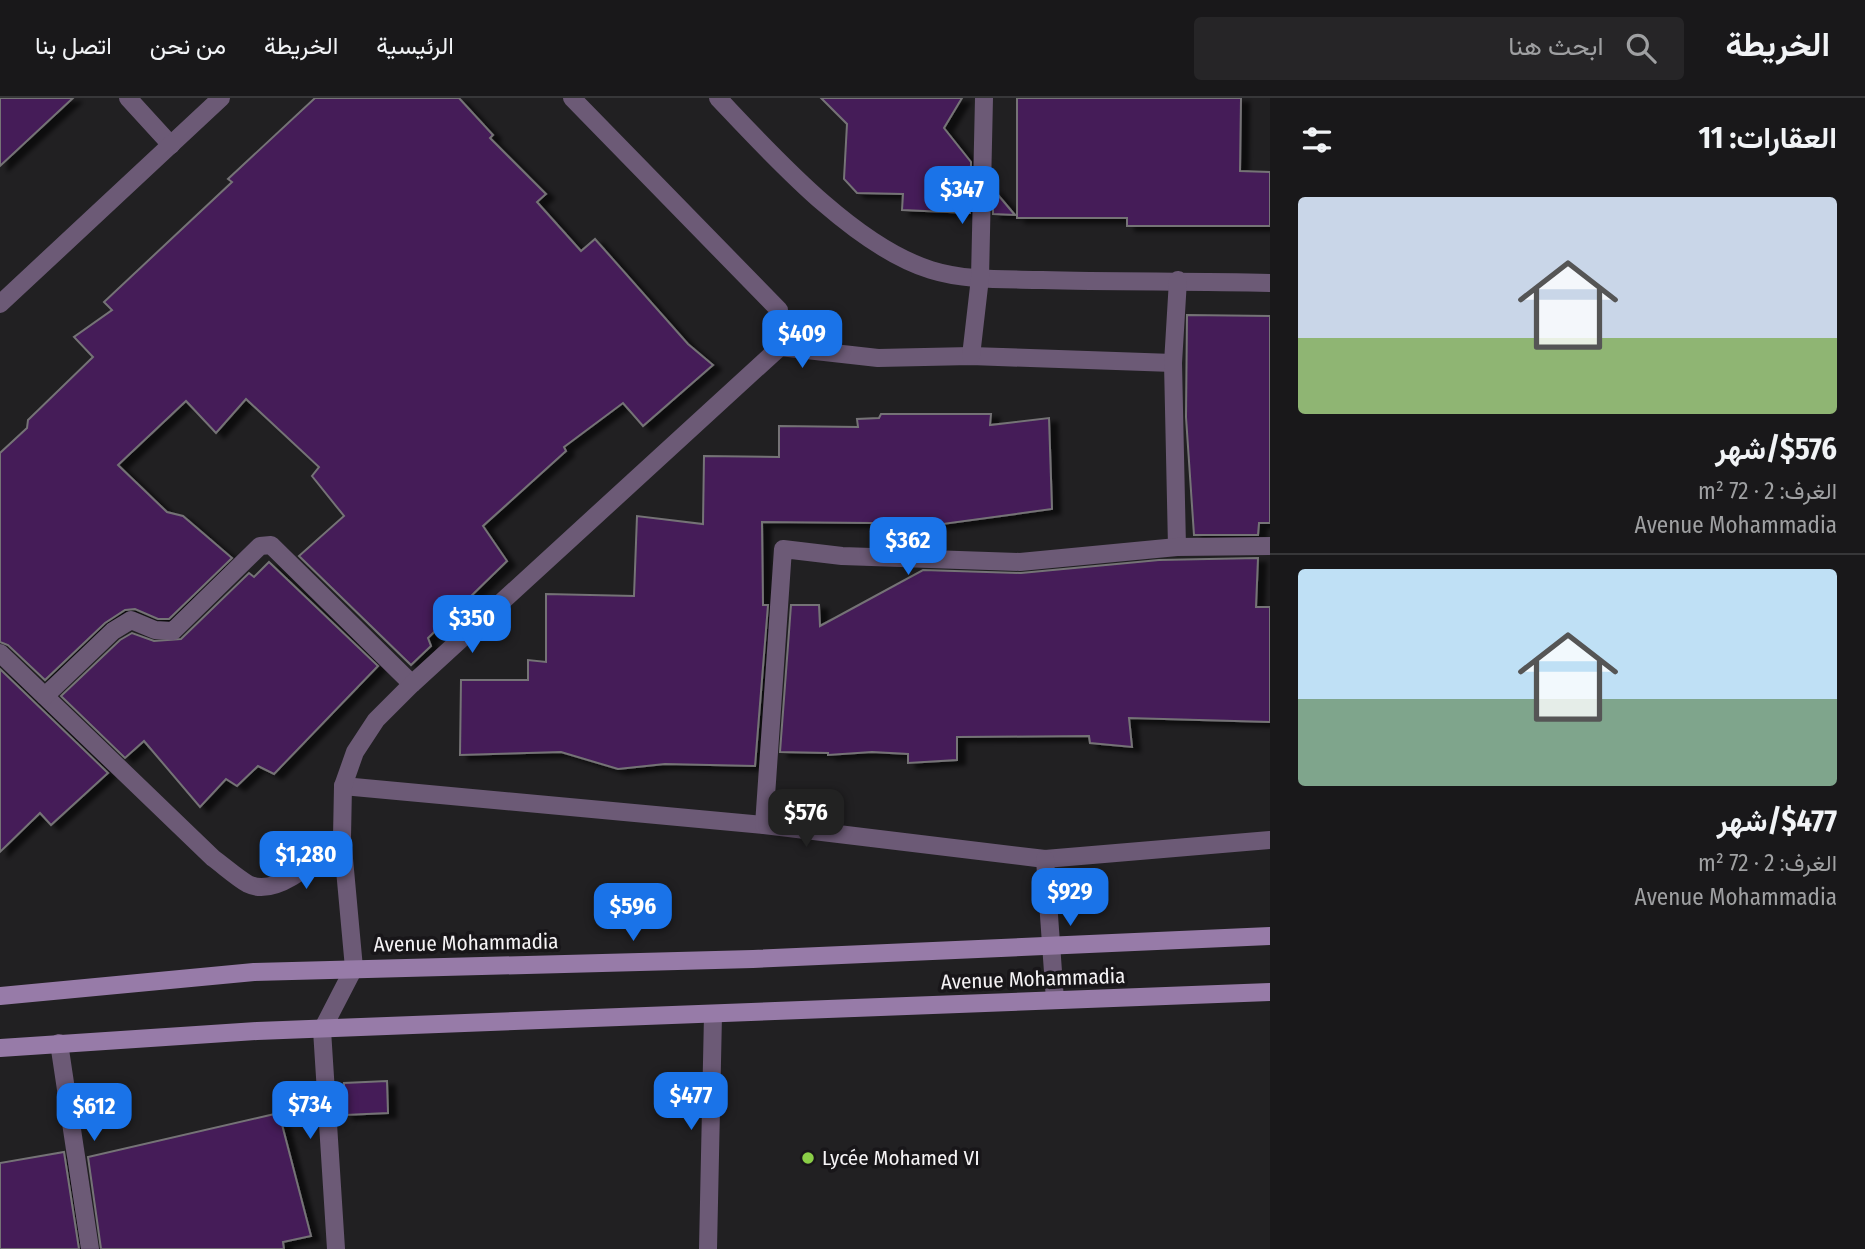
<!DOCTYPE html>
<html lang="ar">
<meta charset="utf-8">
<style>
body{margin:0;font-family:"Fira Sans Condensed",Vazirmatn,sans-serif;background:#262527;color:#f1f3f6;direction:rtl;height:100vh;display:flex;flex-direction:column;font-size:26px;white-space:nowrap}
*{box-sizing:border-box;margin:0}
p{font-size:23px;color:#9fa0a2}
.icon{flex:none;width:38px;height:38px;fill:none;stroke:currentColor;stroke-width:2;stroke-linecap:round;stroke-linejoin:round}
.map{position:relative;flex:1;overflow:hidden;direction:ltr}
.side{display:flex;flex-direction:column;background:#19181a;width:595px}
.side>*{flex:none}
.price{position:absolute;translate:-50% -60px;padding:0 16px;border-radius:14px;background:#1a73e8;color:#fff;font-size:23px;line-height:46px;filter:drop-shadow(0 2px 4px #0008)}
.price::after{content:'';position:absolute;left:50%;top:42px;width:21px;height:16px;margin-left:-10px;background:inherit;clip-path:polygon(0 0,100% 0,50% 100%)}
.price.selected{background:#222;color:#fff}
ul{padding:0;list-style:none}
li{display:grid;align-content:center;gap:14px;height:371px;padding:0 28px}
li+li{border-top:2px solid #373739}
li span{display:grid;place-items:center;height:217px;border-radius:7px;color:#555}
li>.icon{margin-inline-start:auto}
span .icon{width:126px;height:126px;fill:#fffc;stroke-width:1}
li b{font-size:30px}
h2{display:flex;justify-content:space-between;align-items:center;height:84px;padding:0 28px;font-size:30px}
header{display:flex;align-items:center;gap:42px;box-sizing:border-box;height:98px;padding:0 35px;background:#19181a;border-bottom:2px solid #373739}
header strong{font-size:33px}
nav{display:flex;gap:38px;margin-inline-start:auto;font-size:24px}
.search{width:490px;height:63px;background:#262527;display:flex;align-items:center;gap:18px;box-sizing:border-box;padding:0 24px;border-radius:7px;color:#9fa0a2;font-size:26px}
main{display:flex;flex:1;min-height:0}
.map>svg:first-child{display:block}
.building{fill:#441c58;stroke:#757376;stroke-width:2;filter:url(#shadow)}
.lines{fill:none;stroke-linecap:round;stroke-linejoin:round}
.street{stroke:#6c5a76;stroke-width:18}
.secondary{stroke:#977ba8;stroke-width:18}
.poi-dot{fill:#8ace47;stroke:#181619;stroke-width:2.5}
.labels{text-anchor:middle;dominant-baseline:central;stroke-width:7;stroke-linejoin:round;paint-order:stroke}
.street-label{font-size:21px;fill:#f5f3f5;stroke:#181619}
.poi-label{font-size:21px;fill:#f5f3f5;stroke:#181619;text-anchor:start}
</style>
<header>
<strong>الخريطة</strong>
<div class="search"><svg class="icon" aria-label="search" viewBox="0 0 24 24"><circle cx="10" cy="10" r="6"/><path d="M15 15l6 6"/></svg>ابحث هنا</div>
<nav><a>الرئيسية</a><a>الخريطة</a><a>من نحن</a><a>اتصل بنا</a></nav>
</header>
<main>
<section class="side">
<h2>العقارات: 11<svg class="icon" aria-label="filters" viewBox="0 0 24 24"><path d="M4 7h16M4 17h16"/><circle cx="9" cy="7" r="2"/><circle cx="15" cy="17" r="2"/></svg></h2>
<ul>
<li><span style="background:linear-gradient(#c9d6e8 65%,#8fb573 0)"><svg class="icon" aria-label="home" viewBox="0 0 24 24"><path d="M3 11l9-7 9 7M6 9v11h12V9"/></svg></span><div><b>$576/شهر</b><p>الغرف: 2 · 72 m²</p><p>Avenue Mohammadia</p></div></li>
<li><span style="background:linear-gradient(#bfe0f5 60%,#7fa58c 0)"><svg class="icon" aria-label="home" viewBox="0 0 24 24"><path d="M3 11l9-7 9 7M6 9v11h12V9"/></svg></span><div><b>$477/شهر</b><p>الغرف: 2 · 72 m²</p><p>Avenue Mohammadia</p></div></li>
</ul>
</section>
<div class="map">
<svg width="1270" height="1151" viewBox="0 0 1270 1151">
<defs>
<filter id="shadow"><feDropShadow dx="8" dy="4.5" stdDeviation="2" flood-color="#0009"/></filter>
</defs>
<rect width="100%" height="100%" fill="#212022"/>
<g class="building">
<polygon points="0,0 73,0 0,68"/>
<polygon points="315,0 459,0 493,37 490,40 546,96 537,104 581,153 595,141 688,246 713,267 643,328 623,305 564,349 566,353 483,428 507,463 428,540 431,548 411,567 299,458 344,418 312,378 319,369 246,301 216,335 186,303 118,367 167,414 183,418 232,460 169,521 158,521 135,511 125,512 105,525 45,582 8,547 0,544 0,355 27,330 28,322 93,259 74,239 112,212 104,204 232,84 228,81"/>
<polygon points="821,0 962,0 944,30 971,64 970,115 902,112 903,96 857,95 844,81 847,26"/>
<polygon points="1017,0 1241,0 1240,73 1270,74 1270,128 1127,128 1127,120 1017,120"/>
<polygon points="993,91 1015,117 993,116"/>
<polygon points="1187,217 1270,218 1270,425 1259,425 1258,437 1194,437 1186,319"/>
<polygon points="881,316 991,316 990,327 1049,320 1052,411 920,429 920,434 871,433 872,425 762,424 763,507 768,507 755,668 665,666 618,671 561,654 460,657 461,582 528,582 528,562 546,564 546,496 634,498 637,418 703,426 704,358 779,359 779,328 858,329 857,321 879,320"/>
<polygon points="1258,460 1256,509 1270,509 1270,624 1129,620 1132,649 1090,645 1089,638 957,639 957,662 908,665 908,656 872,654 828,657 828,655 780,654 791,507 819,507 820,528 923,472 1021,475 1159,462"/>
<polygon points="269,464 378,568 274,676 258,668 237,688 226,681 200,709 144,643 125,660 61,598 120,542 132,535 154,543 181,541 249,475 254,479"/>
<polygon points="0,571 108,675 51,727 40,715 0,754"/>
<polygon points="387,983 388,1015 345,1017 344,985"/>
<polygon points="279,1015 311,1138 283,1144 284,1151 101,1151 88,1059"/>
<polygon points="64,1054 79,1151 0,1151 0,1065"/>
</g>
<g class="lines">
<g class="street">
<polyline points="128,0 171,47"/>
<polyline points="572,0 779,212 780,249 878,260 971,258 1173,265"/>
<path d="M 718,0 C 773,58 854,148 931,172 C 966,183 1006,181 1042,182 C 1118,184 1194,183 1270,185"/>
<polyline points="0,206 221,0"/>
<polyline points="971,258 980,180 984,0"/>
<polyline points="1177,449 1173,265 1178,182"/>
<path d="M 0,555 L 213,760 C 224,768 236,779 248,786 C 278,801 321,757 342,739"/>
<polyline points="45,598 113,533 131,522 155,532 173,533 260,448 271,447 412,586"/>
<polyline points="343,688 764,727 1045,761 1270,742"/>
<polyline points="764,727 783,451 842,458 1020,464 1177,449 1270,448"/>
<polyline points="1045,761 1055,902"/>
<polyline points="59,945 90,1151"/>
<polyline points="336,1151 322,932 354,870 342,739 343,688 355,654 376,622 412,586 780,249"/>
<polyline points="708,1151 713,917"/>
</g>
<g class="secondary">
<polyline points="0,898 254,874 753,861 1270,838"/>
<polyline points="0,950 257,933 1270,894"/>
</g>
</g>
<circle class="poi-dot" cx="808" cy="1060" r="7"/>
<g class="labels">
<g class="street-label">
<text transform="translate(466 845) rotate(-1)">Avenue Mohammadia</text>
<text transform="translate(1033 881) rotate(-2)">Avenue Mohammadia</text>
</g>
<g class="poi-label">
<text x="822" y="1060">Lycée Mohamed VI</text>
</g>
</g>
</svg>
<b class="price" style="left:962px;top:128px">$347</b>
<b class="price" style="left:802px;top:272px">$409</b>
<b class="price" style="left:908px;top:479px">$362</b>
<b class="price" style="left:472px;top:557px">$350</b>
<b class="price selected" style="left:806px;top:751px">$576</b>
<b class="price" style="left:306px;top:793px">$1,280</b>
<b class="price" style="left:1070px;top:830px">$929</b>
<b class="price" style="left:633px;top:845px">$596</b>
<b class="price" style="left:691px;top:1034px">$477</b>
<b class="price" style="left:310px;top:1043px">$734</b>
<b class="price" style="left:94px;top:1045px">$612</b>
</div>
</main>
